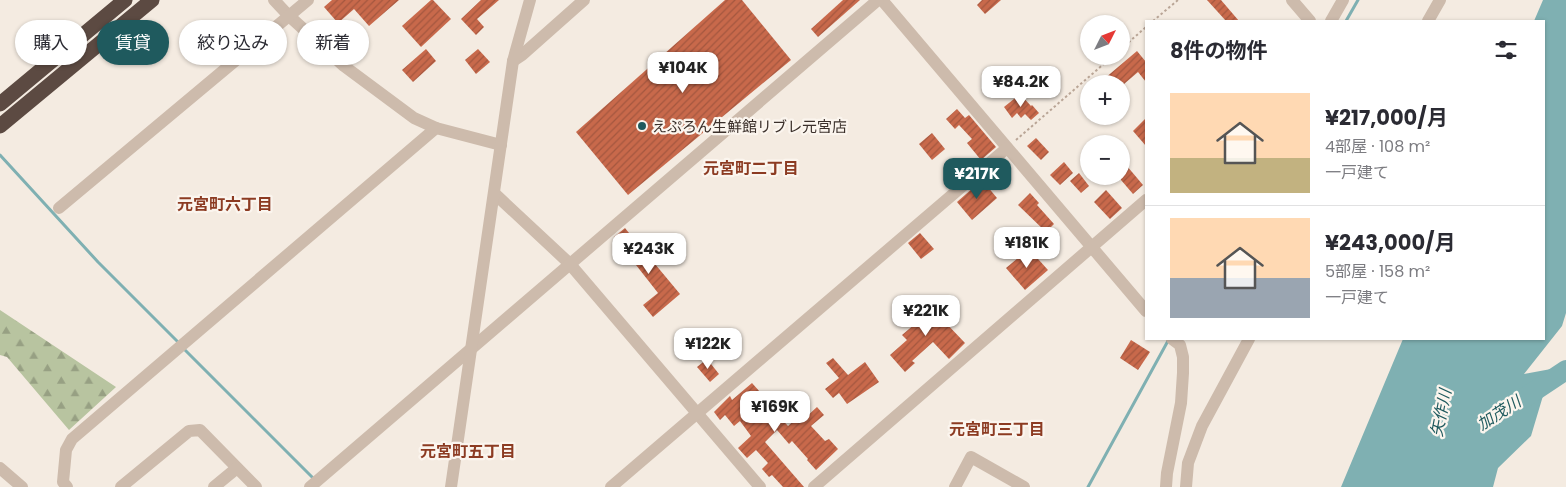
<!DOCTYPE html>
<html lang="ja">
<meta charset="utf-8">
<style>
body{margin:0;font-family:Poppins,"Noto Sans JP",sans-serif;background:#f7f7f7;color:#2b2b33;height:100vh;display:flex;flex-direction:column;font-size:19px;white-space:nowrap}
*{box-sizing:border-box;margin:0}
p{font-size:16px;color:#7c7c81}
.icon{flex:none;width:28px;height:28px;fill:none;stroke:currentColor;stroke-width:2;stroke-linecap:round;stroke-linejoin:round}
.map{position:relative;flex:1;overflow:hidden}
.panel{position:absolute;left:1145px;top:20px;width:400px;height:320px;display:flex;flex-direction:column;background:#fff;border-radius:0px;box-shadow:0 1px 4px #0004}
.panel>*{flex:none}
.banner{position:absolute;left:15px;top:20px;width:475px;height:45px;display:flex;gap:10px}
.needle{width:32px;rotate:48deg}
.buttons{position:absolute;left:1080px;top:15px;display:grid;gap:10px}
.buttons a{display:grid;place-items:center;width:50px;height:50px;border-radius:50%;background:#fff;box-shadow:0 1px 4px #0004;font-size:25px}
.price{position:absolute;translate:-50% -42px;padding:0 11px;border-radius:10px;background:#fff;color:#222;font-size:16px;line-height:32px;filter:drop-shadow(0 1px 2px #0008)}
.price::after{content:'';position:absolute;left:50%;top:30px;width:15px;height:11px;margin-left:-8px;background:inherit;clip-path:polygon(0 0,100% 0,50% 100%)}
.price.on{background:#1f5a5e;color:#fff}
ul{padding:0;list-style:none}
li{display:flex;align-items:center;gap:15px;height:125px;padding:0 25px}
li+li{border-top:1px solid #e1e1e2}
li span{display:grid;place-items:center;flex:none;width:140px;height:100px;border-radius:0px;color:#555}
li>.icon{margin-inline-start:auto}
span .icon{width:60px;height:60px;fill:#fffc;stroke-width:1}
li b{font-size:21px}
h2{display:flex;justify-content:space-between;align-items:center;height:60px;padding:0 25px;font-size:21px}
.chip{padding:0 18px;border-radius:22px;background:#fff;box-shadow:0 1px 4px #0004;font-size:18px;line-height:45px}
.chip.on{background:#1f5a5e;color:#fff}
.map>svg:first-child{display:block}
.forest{fill:url(#forest-firs)}
.water{fill:#7fb0b2}
.lines{fill:none;stroke-linecap:round;stroke-linejoin:round}
.stream{stroke:#7fb0b2;stroke-width:3}
.river{stroke:#7fb0b2;stroke-width:20}
.building{fill:url(#building-hatch)}
.path{stroke:#b9a596;stroke-width:2;stroke-dasharray:2.5 2.5;stroke-linecap:butt}
.minor{stroke:#cdbbac;stroke-width:12}
.highway{stroke:#5c4a42;stroke-width:15}
.poi-dot{fill:#1f5a5e;stroke:#fbf5ee;stroke-width:2}
.labels{text-anchor:middle;dominant-baseline:central;stroke-width:4.5;stroke-linejoin:round;paint-order:stroke}
.poi-label{font-size:15px;fill:#3b302b;stroke:#fbf5ee;text-anchor:start}
.neighbourhood-label{font-size:16px;font-weight:bold;fill:#8c3b22;stroke:#fbf5ee}
.water-label{font-size:16px;font-style:italic;fill:#1f5a5e;stroke:#fbf5ee}
</style>
<div class="map">
<svg width="1566" height="487" viewBox="0 0 1566 487">
<defs>
<pattern id="forest-firs" width="22" height="20" patternUnits="userSpaceOnUse" patternTransform="scale(1.25)"><rect width="22" height="20" fill="#b8c4a0"/><path d="M5 1l3.5 6h-7zM16 11l3.5 6h-7z" fill="#97a083"/></pattern>
<pattern id="building-hatch" width="6" height="6" patternUnits="userSpaceOnUse" patternTransform="scale(1.25)"><rect width="6" height="6" fill="#c8694b"/><path d="M-1 1l2-2M0 6l6-6M5 7l2-2" fill="none" stroke="#a4573f"/></pattern>
</defs>
<rect width="100%" height="100%" fill="#f4ebe1"/>
<polygon class="forest" points="0,310 116,387 69,430 7,357 0,355"/>
<polygon class="water" points="1543,0 1566,0 1566,313 1562,326 1524,374 1551,369 1531,436 1498,468 1493,487 1341,487 1403,339 1544,339 1544,21 1534,21"/>
<g class="lines">
<g class="stream">
<polyline points="1346,21 1358,0"/>
<polyline points="0,155 98,262 179,343"/>
<polyline points="183,348 315,480"/>
<polyline points="1088,487 1169,339"/>
</g>
<polyline class="river" points="1524,398 1566,370"/>
</g>
<g class="building">
<polygon points="332,0 399,0 369,26 354,9 338,23 324,7"/>
<polygon points="431,0 433,0 451,19 421,47 402,26"/>
<polygon points="481,0 499,0 477,19 484,27 476,35 461,19"/>
<polygon points="725,0 742,0 791,60 628,195 576,132"/>
<polygon points="843,0 860,0 818,37 811,29"/>
<polygon points="982,0 1001,0 985,14 977,5"/>
<polygon points="1207,0 1221,0 1239,21 1226,21"/>
<polygon points="426,49 436,61 413,82 402,70"/>
<polygon points="478,49 490,62 476,74 465,60"/>
<polygon points="1137,51 1146,62 1146,82 1138,72 1124,84 1098,84"/>
<polygon points="1020,94 1031,106 1032,105 1039,113 1031,120 1025,114 1021,118 1017,113 1012,118 1004,107"/>
<polygon points="957,109 965,118 969,115 996,147 981,160 967,143 972,139 959,125 955,129 946,119"/>
<polygon points="1146,118 1146,146 1133,131"/>
<polygon points="932,133 945,149 932,160 919,144"/>
<polygon points="1036,138 1049,152 1041,160 1027,146"/>
<polygon points="1121,159 1143,185 1133,194 1121,180"/>
<polygon points="1064,162 1073,173 1060,185 1050,175"/>
<polygon points="1079,173 1089,186 1081,193 1070,181"/>
<polygon points="982,180 997,198 972,220 957,202"/>
<polygon points="1106,190 1122,208 1110,219 1094,202"/>
<polygon points="1030,193 1039,203 1037,205 1054,224 1046,232 1018,205"/>
<polygon points="625,228 629,233 627,235 644,254 645,252 680,294 653,317 643,305 658,293 614,237"/>
<polygon points="920,233 934,249 921,259 908,243"/>
<polygon points="1029,249 1048,270 1025,290 1006,268"/>
<polygon points="924,300 965,343 949,359 933,342 912,361 915,363 905,372 890,355 907,340 902,335 915,324 908,316"/>
<polygon points="1131,340 1150,352 1138,370 1120,358"/>
<polygon points="833,358 848,375 865,362 879,382 847,404 839,393 833,398 825,389 839,378 826,363"/>
<polygon points="707,359 719,374 710,382 697,367"/>
<polygon points="752,383 769,402 768,404 788,426 801,414 805,418 817,407 824,415 811,426 825,441 829,439 838,449 816,470 807,460 808,459 792,441 789,444 777,430 765,442 804,487 783,487 772,475 769,477 762,469 768,463 756,450 747,458 738,448 751,436 740,421 734,426 725,415 720,420 714,412 730,396 732,400"/>
</g>
<g class="lines">
<g class="path">
<polyline points="1153,21 1178,0"/>
<polyline points="1121,49 1146,27"/>
<polyline points="1016,140 1113,56"/>
</g>
<g class="minor">
<polyline points="274,0 288,15 344,66 414,118 436,128 501,145"/>
<polyline points="882,0 1146,311"/>
<polyline points="1292,0 1310,21"/>
<polyline points="1331,21 1343,0"/>
<polyline points="1428,21 1440,0"/>
<polyline points="513,61 522,55 584,0"/>
<polyline points="495,194 569,263 760,487"/>
<polyline points="59,208 308,0"/>
<polyline points="0,468 22,487"/>
<polyline points="67,487 63,482 66,450 72,439 436,128"/>
<polyline points="121,487 189,431 200,430 256,487"/>
<polyline points="214,487 237,468"/>
<polyline points="310,487 878,0"/>
<polyline points="451,487 513,61 530,0"/>
<polyline points="611,487 1007,148"/>
<polyline points="814,487 1146,200"/>
<polyline points="955,487 971,457 1024,487"/>
<polyline points="1166,487 1167,473 1181,403 1183,373 1183,357 1180,345 1172,339"/>
<polyline points="1186,487 1188,463 1202,426 1249,339"/>
</g>
<g class="highway">
<polyline points="0,104 125,0"/>
<polyline points="0,126 152,0"/>
</g>
</g>
<circle class="poi-dot" cx="642" cy="126" r="5"/>
<g class="labels">
<g class="poi-label">
<text x="652" y="126">えぷろん生鮮館リブレ元宮店</text>
</g>
<g class="neighbourhood-label">
<text x="751" y="168">元宮町二丁目</text>
<text x="225" y="204">元宮町六丁目</text>
<text x="997" y="429">元宮町三丁目</text>
<text x="468" y="451">元宮町五丁目</text>
</g>
<g class="water-label">
<text transform="translate(1441 413) rotate(-79)">矢作川</text>
<text transform="translate(1499 413) rotate(-33)">加茂川</text>
</g>
</g>
</svg>
<div class="buttons">
<a><svg class="needle" viewBox="-14 -14 28 28"><path d="M0-13l5 13h-10z" fill="#e53935"/><path d="M0 13l5-13h-10z" fill="#7c7c81"/></svg></a>
<a>+</a>
<a>−</a>
</div>
<b class="price" style="left:683px;top:94px">¥104K</b>
<b class="price" style="left:1021px;top:108px">¥84.2K</b>
<b class="price on" style="left:977px;top:200px">¥217K</b>
<b class="price" style="left:1027px;top:269px">¥181K</b>
<b class="price" style="left:649px;top:275px">¥243K</b>
<b class="price" style="left:926px;top:337px">¥221K</b>
<b class="price" style="left:708px;top:370px">¥122K</b>
<b class="price" style="left:775px;top:433px">¥169K</b>
<div class="banner">
<a class="chip">購入</a>
<a class="chip on">賃貸</a>
<a class="chip">絞り込み</a>
<a class="chip">新着</a>
</div>
<section class="panel">
<h2>8件の物件<svg class="icon" aria-label="filters" viewBox="0 0 24 24"><path d="M4 7h16M4 17h16"/><circle cx="9" cy="7" r="2"/><circle cx="15" cy="17" r="2"/></svg></h2>
<ul>
<li><span style="background:linear-gradient(#ffd9b3 65%,#c2b280 0)"><svg class="icon" aria-label="home" viewBox="0 0 24 24"><path d="M3 11l9-7 9 7M6 9v11h12V9"/></svg></span><div><b>¥217,000/月</b><p>4部屋 · 108 m²</p><p>一戸建て</p></div></li>
<li><span style="background:linear-gradient(#ffd9b3 60%,#9aa5b1 0)"><svg class="icon" aria-label="home" viewBox="0 0 24 24"><path d="M3 11l9-7 9 7M6 9v11h12V9"/></svg></span><div><b>¥243,000/月</b><p>5部屋 · 158 m²</p><p>一戸建て</p></div></li>
</ul>
</section>
</div>
